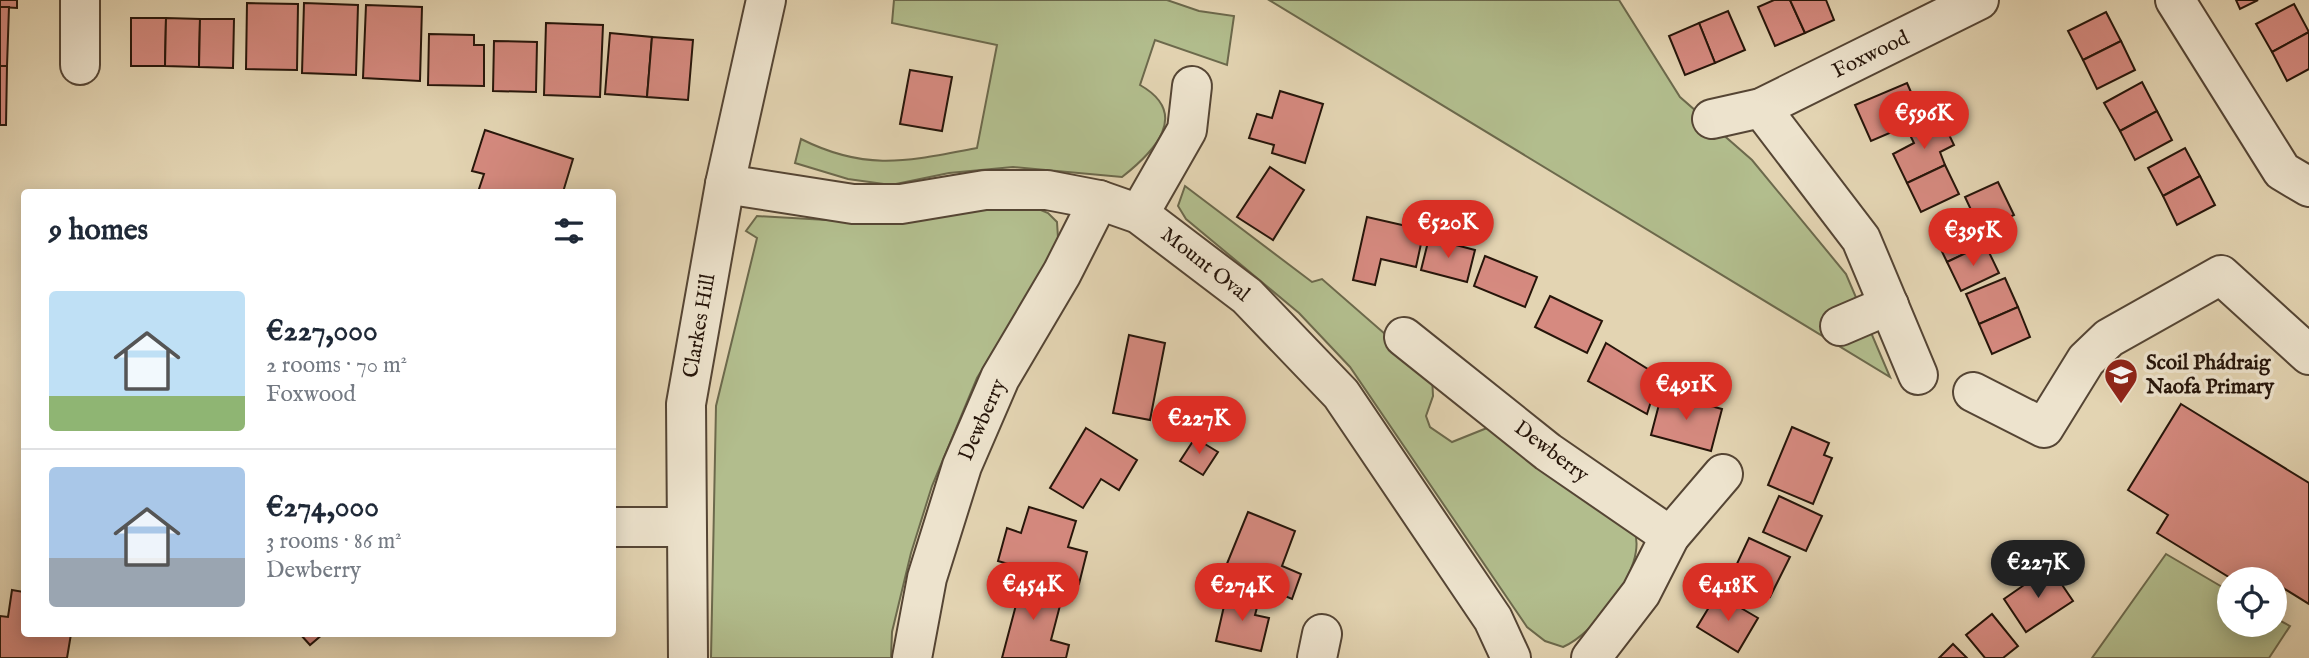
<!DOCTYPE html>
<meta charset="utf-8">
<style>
body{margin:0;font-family:"IM FELL English",serif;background:#f2f2f3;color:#1f2937;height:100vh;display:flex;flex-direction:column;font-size:26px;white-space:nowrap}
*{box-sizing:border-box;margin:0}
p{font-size:23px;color:#747a83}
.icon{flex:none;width:38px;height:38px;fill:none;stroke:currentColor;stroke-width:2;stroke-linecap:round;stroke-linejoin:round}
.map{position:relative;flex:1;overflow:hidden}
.sheet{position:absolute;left:21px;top:189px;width:595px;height:448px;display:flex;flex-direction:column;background:#fff;border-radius:7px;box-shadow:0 4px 18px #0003}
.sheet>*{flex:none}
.controls{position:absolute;left:2217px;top:567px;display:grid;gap:14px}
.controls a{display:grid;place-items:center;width:70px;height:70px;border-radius:50%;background:#fff;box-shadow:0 4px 18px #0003;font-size:35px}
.price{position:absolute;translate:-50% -60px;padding:0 16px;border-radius:24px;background:#d93025;color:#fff;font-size:23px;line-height:46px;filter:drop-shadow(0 2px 4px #0008)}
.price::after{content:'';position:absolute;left:50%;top:42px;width:21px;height:16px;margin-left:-10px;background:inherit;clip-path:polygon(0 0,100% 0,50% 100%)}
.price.on{background:#222;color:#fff}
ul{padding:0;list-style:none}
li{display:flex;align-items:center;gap:21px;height:175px;padding:0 28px}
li+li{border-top:2px solid #e0e1e3}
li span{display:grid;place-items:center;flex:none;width:196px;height:140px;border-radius:7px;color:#555}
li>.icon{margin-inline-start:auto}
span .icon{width:84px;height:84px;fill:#fffc;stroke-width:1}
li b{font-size:30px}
h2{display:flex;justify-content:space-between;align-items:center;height:84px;padding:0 28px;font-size:30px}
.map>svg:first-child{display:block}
.green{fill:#b2bd8d;stroke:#6c694c;stroke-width:2}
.building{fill:#d68a80;stroke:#26150a;stroke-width:2}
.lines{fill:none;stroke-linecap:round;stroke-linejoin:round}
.minor-casing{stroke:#554534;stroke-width:42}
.minor{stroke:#ede3cd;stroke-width:38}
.labels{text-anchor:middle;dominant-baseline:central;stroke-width:7;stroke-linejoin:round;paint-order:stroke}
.street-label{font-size:21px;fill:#26150a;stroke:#ede3cd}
.poi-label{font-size:21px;font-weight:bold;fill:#26150a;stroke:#ede3cd;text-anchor:start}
</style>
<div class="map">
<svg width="2309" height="658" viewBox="0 0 2309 658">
<rect width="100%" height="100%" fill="#e3d4b2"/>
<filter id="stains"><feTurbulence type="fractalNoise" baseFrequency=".00286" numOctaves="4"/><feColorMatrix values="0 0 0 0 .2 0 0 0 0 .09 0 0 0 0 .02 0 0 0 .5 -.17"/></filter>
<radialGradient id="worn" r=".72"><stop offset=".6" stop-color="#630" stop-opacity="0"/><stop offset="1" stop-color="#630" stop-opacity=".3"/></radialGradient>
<g class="green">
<path d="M 894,0 L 1167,0 L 1199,11 L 1234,16 L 1227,65 L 1155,40 L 1140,85 C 1191,114 1154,152 1122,177 L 1013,167 L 949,173 L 891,185 L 848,179 L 795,163 L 801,139 C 867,172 908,161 977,148 L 997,45 L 892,23 Z"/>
<polygon points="1269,0 1619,0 1680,97 1752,160 1846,274 1890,377"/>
<path d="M 1185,186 L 1312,282 L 1322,279 L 1432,375 L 1433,396 L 1426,416 L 1430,427 L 1452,442 L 1492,426 L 1634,530 C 1649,566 1594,634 1563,647 L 1545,641 L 1527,627 L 1350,367 L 1299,313 L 1186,219 L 1178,206 Z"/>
<polygon points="1029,205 1048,213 1057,222 1058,238 1050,258 977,378 932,486 911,553 892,632 891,658 711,658 716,406 757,238 746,231 757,216 896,224 992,207"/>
<polygon points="2166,554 2229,591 2230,625 2275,625 2275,618 2290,626 2269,658 2092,658"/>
</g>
<g class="building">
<polygon points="0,0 17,0 17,8 0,7"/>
<polygon points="1774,0 1790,0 1805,33 1775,46 1758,7"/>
<polygon points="1790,0 1826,0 1834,20 1805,33"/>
<polygon points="2236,0 2258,0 2240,9"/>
<polygon points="247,3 298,4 297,70 246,69"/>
<polygon points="304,3 358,5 356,75 302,73"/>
<polygon points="2294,4 2309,32 2272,52 2256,24"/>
<polygon points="366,5 422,7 420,81 363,78"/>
<polygon points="0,7 9,7 7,66 0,66"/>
<polygon points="1728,11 1745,50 1715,63 1699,23"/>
<polygon points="2106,12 2121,41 2083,60 2068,31"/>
<polygon points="131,18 166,18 165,66 131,66"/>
<polygon points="166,18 200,19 199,67 165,66"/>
<polygon points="200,19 234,19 233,68 199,67"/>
<polygon points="546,23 603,25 600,97 544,95"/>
<polygon points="1699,23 1715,63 1685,75 1669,36"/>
<polygon points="2309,32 2309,69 2287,81 2272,52"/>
<polygon points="610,33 652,37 647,97 605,94"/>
<polygon points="429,34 474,35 474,45 484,45 484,86 428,85"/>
<polygon points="652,37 693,40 688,100 647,97"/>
<polygon points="494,41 537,42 536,92 493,91"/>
<polygon points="2121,41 2135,70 2097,89 2083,60"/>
<polygon points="0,66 7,66 6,125 0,125"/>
<polygon points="910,70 952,77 942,131 900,124"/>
<polygon points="2142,82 2157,111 2120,131 2104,103"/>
<polygon points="1907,83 1914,99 1897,106 1906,126 1871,141 1855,105"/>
<polygon points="1280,91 1323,104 1305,163 1272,153 1274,145 1249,138 1257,114 1272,118"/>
<polygon points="2157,111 2172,140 2135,160 2120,131"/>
<polygon points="1941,118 1954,145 1940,152 1945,165 1907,183 1893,154 1914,143 1909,133"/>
<polygon points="485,130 573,159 563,192 478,192 484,174 472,171"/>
<polygon points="2185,148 2200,176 2163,196 2148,168"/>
<polygon points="1945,165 1959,194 1921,212 1907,183"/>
<polygon points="1270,167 1304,190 1273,240 1237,217"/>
<polygon points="2200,176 2215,205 2177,225 2163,196"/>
<polygon points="1998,182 2014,215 1979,231 1985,244 1947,262 1933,233 1973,214 1965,197"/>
<polygon points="1367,217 1424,230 1416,267 1381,259 1375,285 1353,280"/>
<polygon points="1429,238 1475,250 1467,282 1421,270"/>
<polygon points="1985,244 1999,273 1961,291 1947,262"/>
<polygon points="1485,256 1537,277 1525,307 1474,286"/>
<polygon points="2005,278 2018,307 1979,324 1966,294"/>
<polygon points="1550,296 1602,321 1587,353 1535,327"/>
<polygon points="2018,307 2030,337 1992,354 1979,324"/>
<polygon points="1129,335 1165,343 1150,420 1113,413"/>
<polygon points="1606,343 1659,376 1647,414 1588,381"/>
<polygon points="1662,393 1722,409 1711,451 1651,435"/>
<polygon points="2181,404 2309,483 2309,604 2275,583 2275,579 2257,572 2253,579 2232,579 2157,533 2168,515 2128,490"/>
<polygon points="1792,427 1829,443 1824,455 1832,458 1813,504 1768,485"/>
<polygon points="1086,428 1137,460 1119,490 1101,479 1083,508 1050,488"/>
<polygon points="1195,438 1218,452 1203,475 1180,461"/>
<polygon points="1779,496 1822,516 1806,551 1763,532"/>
<polygon points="1029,507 1076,521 1068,547 1087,552 1079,584 998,561 1007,528 1021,533"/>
<polygon points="1248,512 1295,531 1282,566 1301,574 1292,599 1224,571"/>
<polygon points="1749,538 1790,557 1770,597 1747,586 1751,576 1735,568"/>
<polygon points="2050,567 2073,601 2026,632 2004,599"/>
<polygon points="1005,579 1063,594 1051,640 1069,645 1066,658 1002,658 1016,605 1000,600"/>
<polygon points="12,590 24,592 24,634 71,634 67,658 0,658 0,616 8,617"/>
<polygon points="1227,593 1259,600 1255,615 1269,618 1261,651 1216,641"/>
<polygon points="1717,594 1758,618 1738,652 1697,627"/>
<polygon points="1992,614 2018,646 2003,658 1985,658 1966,635"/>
<polygon points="300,634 323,634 310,645"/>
<polygon points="1953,644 1967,658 1939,658"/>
</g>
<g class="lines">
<g class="minor-casing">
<g id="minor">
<polyline points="2175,0 2282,171 2309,187"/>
<polyline points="80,65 80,0"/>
<polyline points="1761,108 1861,239 1918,375"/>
<polyline points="1712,119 1761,108 1979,0"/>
<polyline points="725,184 853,204 901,204 985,190 1047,190 1099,200 1139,214 1247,296 1341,394 1493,619 1511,658"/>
<polyline points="1139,214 1187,130 1192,86"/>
<polyline points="1840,326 1889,305"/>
<polyline points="1404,337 1548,452 1670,536"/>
<polyline points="1973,392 2044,428 2086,360 2109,338 2221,275 2309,355"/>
<polyline points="612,527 685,527"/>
<polyline points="688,658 686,404 725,184 766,0"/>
<polyline points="912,658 927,578 962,466 1000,378 1062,273 1099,200"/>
<polyline points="1317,658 1322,634"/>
<polyline points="1591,658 1641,593 1670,536 1723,474"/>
</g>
</g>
<use href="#minor" class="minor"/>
</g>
<defs>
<g id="school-pin" transform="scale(1.75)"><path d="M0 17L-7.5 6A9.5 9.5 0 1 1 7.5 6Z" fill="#8f2418" stroke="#ede3cd"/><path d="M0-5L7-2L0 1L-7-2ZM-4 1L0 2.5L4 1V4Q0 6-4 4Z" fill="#fff"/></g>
</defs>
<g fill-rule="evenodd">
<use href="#school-pin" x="2121" y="375"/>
</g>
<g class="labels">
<g class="street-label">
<text transform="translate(1871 55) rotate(-26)">Foxwood</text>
<text transform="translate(1205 265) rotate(38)">Mount Oval</text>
<text transform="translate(700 326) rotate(-80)">Clarkes Hill</text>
<text transform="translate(983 420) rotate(-66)">Dewberry</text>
<text transform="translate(1551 452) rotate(37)">Dewberry</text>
</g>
<g class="poi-label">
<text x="2146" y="363">Scoil Phádraig<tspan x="2146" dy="24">Naofa Primary</tspan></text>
</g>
</g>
<rect width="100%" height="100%" filter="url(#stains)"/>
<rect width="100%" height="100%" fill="url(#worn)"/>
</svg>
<div class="controls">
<a><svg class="icon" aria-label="locate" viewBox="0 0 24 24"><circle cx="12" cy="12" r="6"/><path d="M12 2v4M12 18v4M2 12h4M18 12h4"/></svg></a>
</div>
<b class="price" style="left:1924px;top:151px">€596K</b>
<b class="price" style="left:1448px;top:260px">€520K</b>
<b class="price" style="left:1973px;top:268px">€395K</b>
<b class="price" style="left:1686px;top:422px">€491K</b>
<b class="price" style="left:1199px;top:456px">€227K</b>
<b class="price on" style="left:2038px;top:600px">€227K</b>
<b class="price" style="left:1033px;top:622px">€454K</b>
<b class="price" style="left:1242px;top:623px">€274K</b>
<b class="price" style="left:1728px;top:623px">€418K</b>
<section class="sheet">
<h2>9 homes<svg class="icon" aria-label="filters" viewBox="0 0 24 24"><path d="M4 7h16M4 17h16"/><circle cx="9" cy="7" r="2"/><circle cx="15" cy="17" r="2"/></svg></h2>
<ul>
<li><span style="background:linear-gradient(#bfe0f5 75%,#8fb573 0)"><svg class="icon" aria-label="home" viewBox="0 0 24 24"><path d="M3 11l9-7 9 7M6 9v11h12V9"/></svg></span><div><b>€227,000</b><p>2 rooms · 70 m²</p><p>Foxwood</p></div></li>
<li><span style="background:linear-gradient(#a9c7e8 65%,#9aa5b1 0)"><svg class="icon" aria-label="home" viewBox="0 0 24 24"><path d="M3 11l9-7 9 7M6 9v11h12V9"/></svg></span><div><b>€274,000</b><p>3 rooms · 86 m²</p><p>Dewberry</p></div></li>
</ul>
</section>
</div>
